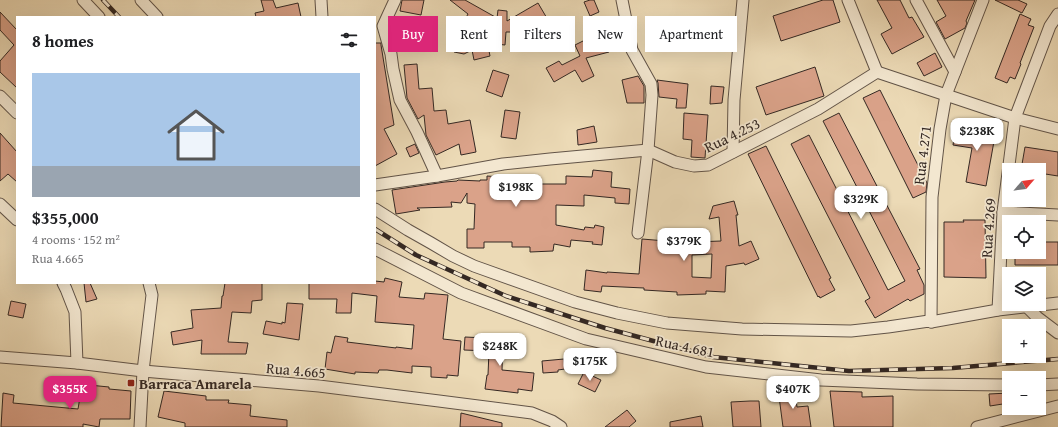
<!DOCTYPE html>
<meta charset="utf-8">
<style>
body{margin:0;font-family:"Gentium Book Plus",serif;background:#f2f2f2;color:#202124;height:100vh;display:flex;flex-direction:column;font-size:15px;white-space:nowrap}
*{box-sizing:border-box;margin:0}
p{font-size:13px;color:#757577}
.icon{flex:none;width:22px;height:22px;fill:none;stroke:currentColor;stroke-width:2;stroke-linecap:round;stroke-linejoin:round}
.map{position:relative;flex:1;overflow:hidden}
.side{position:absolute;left:16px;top:16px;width:360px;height:268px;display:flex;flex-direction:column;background:#fff;border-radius:0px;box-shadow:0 4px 16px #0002}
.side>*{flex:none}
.banner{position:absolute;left:388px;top:16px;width:380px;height:36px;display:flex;gap:8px}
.needle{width:26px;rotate:62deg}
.fabs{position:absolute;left:1002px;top:163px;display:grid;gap:8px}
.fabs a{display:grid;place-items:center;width:44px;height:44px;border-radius:0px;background:#fff;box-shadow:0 4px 16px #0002;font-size:20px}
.price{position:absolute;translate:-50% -34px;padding:0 9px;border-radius:8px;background:#fff;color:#222;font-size:13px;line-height:26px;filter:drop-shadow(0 1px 2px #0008)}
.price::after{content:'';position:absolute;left:50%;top:24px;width:12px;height:9px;margin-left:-6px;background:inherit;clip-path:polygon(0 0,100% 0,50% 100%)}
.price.selected{background:#db2777;color:#fff}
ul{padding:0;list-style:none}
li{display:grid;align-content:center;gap:8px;height:212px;padding:0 16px}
li span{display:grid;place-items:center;height:124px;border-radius:0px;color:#555}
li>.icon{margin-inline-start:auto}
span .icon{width:72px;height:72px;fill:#fffc;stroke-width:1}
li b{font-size:17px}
h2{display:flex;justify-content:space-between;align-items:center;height:48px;padding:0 16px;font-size:17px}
.chip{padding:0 14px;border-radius:0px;background:#fff;box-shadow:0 4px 16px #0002;font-size:14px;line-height:36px}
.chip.selected{background:#db2777;color:#fff}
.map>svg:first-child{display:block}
.building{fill:#daa289;stroke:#342823;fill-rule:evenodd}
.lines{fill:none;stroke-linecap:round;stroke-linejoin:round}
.minor-casing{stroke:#625448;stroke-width:13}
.minor{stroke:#f3e7d0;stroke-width:11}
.rail-casing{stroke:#342823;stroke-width:4.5}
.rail{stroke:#f3e7d0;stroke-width:3;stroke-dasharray:9;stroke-linecap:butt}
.poi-dot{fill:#8f2418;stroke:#f3e7d0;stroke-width:1.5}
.labels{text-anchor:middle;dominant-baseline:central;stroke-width:3.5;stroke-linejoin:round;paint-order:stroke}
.street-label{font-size:15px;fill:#342823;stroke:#f3e7d0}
.poi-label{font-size:15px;font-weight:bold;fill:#342823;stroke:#f3e7d0;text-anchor:start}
</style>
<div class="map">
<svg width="1058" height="427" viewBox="0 0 1058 427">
<rect width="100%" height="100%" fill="#ecdab6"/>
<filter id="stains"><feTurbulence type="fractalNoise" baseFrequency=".005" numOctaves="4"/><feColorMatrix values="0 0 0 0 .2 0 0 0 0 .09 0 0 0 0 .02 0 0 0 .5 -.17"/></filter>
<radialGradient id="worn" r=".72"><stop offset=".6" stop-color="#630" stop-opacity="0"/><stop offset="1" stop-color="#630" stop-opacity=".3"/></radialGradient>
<g class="building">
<polygon points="261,0 273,0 276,8 298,3 301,17 256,17 255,13 264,11"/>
<polygon points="402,0 424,0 421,15 400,11"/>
<polygon points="450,0 465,0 497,18 498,10 507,11 507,21 538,3 548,20 547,21 550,29 536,35 536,34 517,41 514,32 506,32 505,45 496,44 497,31 485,30 490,56 474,60 472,50 464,54 454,52 449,44 475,30 463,23 468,14"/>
<polygon points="590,0 594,0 599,12 590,16 584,2"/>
<polygon points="823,0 833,0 840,22 781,41 773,16"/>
<polygon points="877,0 900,0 909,18 912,17 924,37 892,54 881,34 892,28"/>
<polygon points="937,0 975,0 966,21 967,23 965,28 945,39 936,22 946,16"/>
<polygon points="995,0 1018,0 1027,4 1022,13"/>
<polygon points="0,12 17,30 17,88 0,72 0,61 14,45 0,30"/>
<polygon points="1020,14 1031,19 1028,25 1034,27 1020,63 1021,64 1015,79 1010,77 1007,83 995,78"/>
<polygon points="667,21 681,23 680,46 665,45"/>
<polygon points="604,32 609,52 586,58 594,76 582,82 575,70 554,82 546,68 559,61 562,65 580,56 575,45 589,38 589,36"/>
<polygon points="707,32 727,34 725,50 705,48"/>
<polygon points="375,43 381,43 381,45 394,125 384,129 397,154 375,166"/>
<polygon points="935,53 942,67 924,76 917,63"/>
<polygon points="417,64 419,89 432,88 434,111 446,110 448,124 470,120 476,152 461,155 459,144 436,155 426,135 424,115 418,119 407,98 404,65"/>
<polygon points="815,67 824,96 766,115 756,87"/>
<polygon points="493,70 509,75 502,97 486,91"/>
<polygon points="638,76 644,86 644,103 627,103 622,80"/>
<polygon points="657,80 688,84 686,108 676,108 677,99 659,97 658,83"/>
<polygon points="711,86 724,87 722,103 710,104"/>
<polygon points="880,90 927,183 926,192 913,198 863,98"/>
<polygon points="505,110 520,112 516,139 501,137"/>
<polygon points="684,113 708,115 705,158 691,157 692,140 683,139"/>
<polygon points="839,113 920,269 917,270 924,285 924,294 910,301 908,299 875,318 865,301 870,298 791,144 809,135 888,290 905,281 823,121"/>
<polygon points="594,126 597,142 578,145 577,130"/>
<polygon points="956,127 976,129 976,127 996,130 986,186 966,182 972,148 953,145"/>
<polygon points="0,133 17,152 17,182 8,174 0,181"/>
<polygon points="415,144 419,153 410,157 406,148"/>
<polygon points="766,146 831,278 829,279 835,290 820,298 819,296 818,297 748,154"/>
<polygon points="1025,147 1058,152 1058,176 1039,173 1039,170 1021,170"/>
<polygon points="593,170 612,172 611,187 630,189 629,204 615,203 615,198 584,195 584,206 556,205 556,225 584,230 585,227 594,228 595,225 604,227 602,245 592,244 593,242 571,240 570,247 554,244 553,251 530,252 530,247 512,247 512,242 484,242 484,248 467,248 467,229 474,229 475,204 467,203 467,193 461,203 451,202 452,207 417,208 420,210 396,214 392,190 445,182 457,181 458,180 480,181 480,180 487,180 487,176 501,177 501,179 522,181 523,179 539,181 538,184 566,184 566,176 592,177"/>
<path d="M 734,201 L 738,215 L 736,215 L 739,246 L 751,241 L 759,259 L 745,265 L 744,263 L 726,266 L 725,292 L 706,291 L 706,294 L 677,295 L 677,292 L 644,290 L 644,288 L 602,286 L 601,292 L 584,290 L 586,270 L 607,273 L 607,272 L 639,274 L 642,239 L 678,242 L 678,239 L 694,238 L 694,242 L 721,241 L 719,217 L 709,219 L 713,206 ZM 712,254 L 711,278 L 692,277 L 692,255 Z"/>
<polygon points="963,220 985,220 986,278 944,277 944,222 964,222"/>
<polygon points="1039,242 1058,242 1058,265 1015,265 1015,252 1039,252"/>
<polygon points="385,278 402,282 399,297 424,299 425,293 448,295 443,339 461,341 458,376 447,375 447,378 431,377 431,367 412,366 412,373 387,370 379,370 378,373 355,372 355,374 325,369 327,352 331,353 335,336 348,338 347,342 396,348 396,347 412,349 414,325 375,322 377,296 352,293 351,313 336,313 337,299 309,299 309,283 375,283 375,281 384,282"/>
<polygon points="84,283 90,283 97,299 86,302"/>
<polygon points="225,283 262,283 262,300 252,301 251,313 232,312 228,342 248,343 246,354 201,354 202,340 173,345 171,332 193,328 191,310 221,308 222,296 223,296"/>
<polygon points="11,301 26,304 23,318 8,315"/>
<polygon points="287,303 303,304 299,340 263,334 266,321 282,324 282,322 285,323"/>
<polygon points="465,337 486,338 486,339 503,340 502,370 534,373 532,391 518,389 518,393 485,389 487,375 488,375 489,351 464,350"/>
<polygon points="564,359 565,369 558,370 558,372 543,373 542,361"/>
<polygon points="584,372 601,380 595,392 578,384"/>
<polygon points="82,385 89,386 89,385 109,387 109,389 131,391 130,419 100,419 99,427 83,424 83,427 1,427 3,393 14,395 13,403 78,409"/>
<polygon points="794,387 797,407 808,406 811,427 783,427 778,389"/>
<polygon points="164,391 206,396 206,400 229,400 228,403 251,405 250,416 287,420 287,427 185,427 185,423 158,417"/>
<polygon points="830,391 862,392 862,397 893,396 893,427 834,427"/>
<polygon points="1009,393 1009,403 990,406 989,394"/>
<polygon points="750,401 759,401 761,427 733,427 731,402"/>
<polygon points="627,410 636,421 629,427 605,427"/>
<polygon points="461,413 502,423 502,427 460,427"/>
<polygon points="701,416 703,427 670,427 670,422"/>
</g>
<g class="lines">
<g class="minor-casing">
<g id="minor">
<polyline points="83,0 99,17"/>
<polyline points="141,0 157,17"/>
<polyline points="321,0 322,17"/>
<polyline points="395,0 383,26 391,54 393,69 400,100 417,132 437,176"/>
<polyline points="622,0 632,50 651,84 652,95 648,150 638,233"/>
<polyline points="848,0 877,72"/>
<polyline points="916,0 955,72"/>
<polyline points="0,96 17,113"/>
<polyline points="733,152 734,100 743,0"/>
<polyline points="375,185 437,176 503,164 550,159 648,150 675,162 694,166 708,165 818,109 877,72 1015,118 1058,129"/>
<polyline points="0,204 17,220"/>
<polyline points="375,209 408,230 431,243 453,256 474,266 575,302 617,313 667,323 742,329 851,331 888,327 929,321 931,322 998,310 1058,303"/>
<polyline points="1003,212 1058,215"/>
<polyline points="375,249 461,293 586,339 706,367 821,380 917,384 1009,385"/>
<polyline points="63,283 66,289 75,312 77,363"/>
<polyline points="1027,307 1037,317 1058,333"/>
<polyline points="998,310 1003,212 1015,118 1050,26 1058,14"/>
<polyline points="931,322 932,197 940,129 946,95 955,72 983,0"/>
<polyline points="0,357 77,363 143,371 319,386 439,401 532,413 552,421 561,427"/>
<polyline points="1039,385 1058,384"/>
<polyline points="140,427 143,371 152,295 149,283"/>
<polyline points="977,427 1058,406"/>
</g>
</g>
<use href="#minor" class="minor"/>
<g class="rail-casing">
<g id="rail">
<polyline points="103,0 119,17"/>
<polyline points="375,229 416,255 506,296 605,328 713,357 849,371 953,368 1058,359"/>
</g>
</g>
<use href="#rail" class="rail"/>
</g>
<rect class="poi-dot" x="127" y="379" width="8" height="8" rx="2"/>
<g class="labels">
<g class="street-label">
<text transform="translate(732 135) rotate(-26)">Rua 4.253</text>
<text transform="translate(922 155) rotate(-83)">Rua 4.271</text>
<text transform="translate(988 228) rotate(-86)">Rua 4.269</text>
<text transform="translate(685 346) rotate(12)">Rua 4.681</text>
<text transform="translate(296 370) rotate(5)">Rua 4.665</text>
</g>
<g class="poi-label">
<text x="139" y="383">Barraca Amarela</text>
</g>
</g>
<rect width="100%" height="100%" filter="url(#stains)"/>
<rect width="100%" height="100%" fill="url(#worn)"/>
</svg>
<div class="fabs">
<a><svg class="needle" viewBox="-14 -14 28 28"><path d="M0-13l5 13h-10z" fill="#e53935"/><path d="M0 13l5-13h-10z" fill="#757577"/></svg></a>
<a><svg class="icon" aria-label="locate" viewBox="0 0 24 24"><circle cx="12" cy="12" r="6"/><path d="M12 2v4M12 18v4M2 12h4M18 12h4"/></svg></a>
<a><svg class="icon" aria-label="layers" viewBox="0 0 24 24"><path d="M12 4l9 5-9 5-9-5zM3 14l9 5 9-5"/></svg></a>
<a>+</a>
<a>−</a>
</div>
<b class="price" style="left:977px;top:152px">$238K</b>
<b class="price" style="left:516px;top:208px">$198K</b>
<b class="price" style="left:861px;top:220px">$329K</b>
<b class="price" style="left:684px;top:262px">$379K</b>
<b class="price" style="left:500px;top:367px">$248K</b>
<b class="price" style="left:590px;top:382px">$175K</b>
<b class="price selected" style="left:70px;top:410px">$355K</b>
<b class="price" style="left:793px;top:410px">$407K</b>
<div class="banner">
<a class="chip selected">Buy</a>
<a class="chip">Rent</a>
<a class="chip">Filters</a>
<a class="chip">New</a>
<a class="chip">Apartment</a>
</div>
<section class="side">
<h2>8 homes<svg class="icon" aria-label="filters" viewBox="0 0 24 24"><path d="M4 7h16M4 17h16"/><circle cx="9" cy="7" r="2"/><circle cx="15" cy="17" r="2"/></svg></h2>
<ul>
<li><span style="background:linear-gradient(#a9c7e8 75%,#9aa5b1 0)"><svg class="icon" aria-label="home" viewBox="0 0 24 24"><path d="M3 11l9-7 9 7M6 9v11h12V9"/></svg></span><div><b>$355,000</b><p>4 rooms · 152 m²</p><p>Rua 4.665</p></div></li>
</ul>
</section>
</div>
